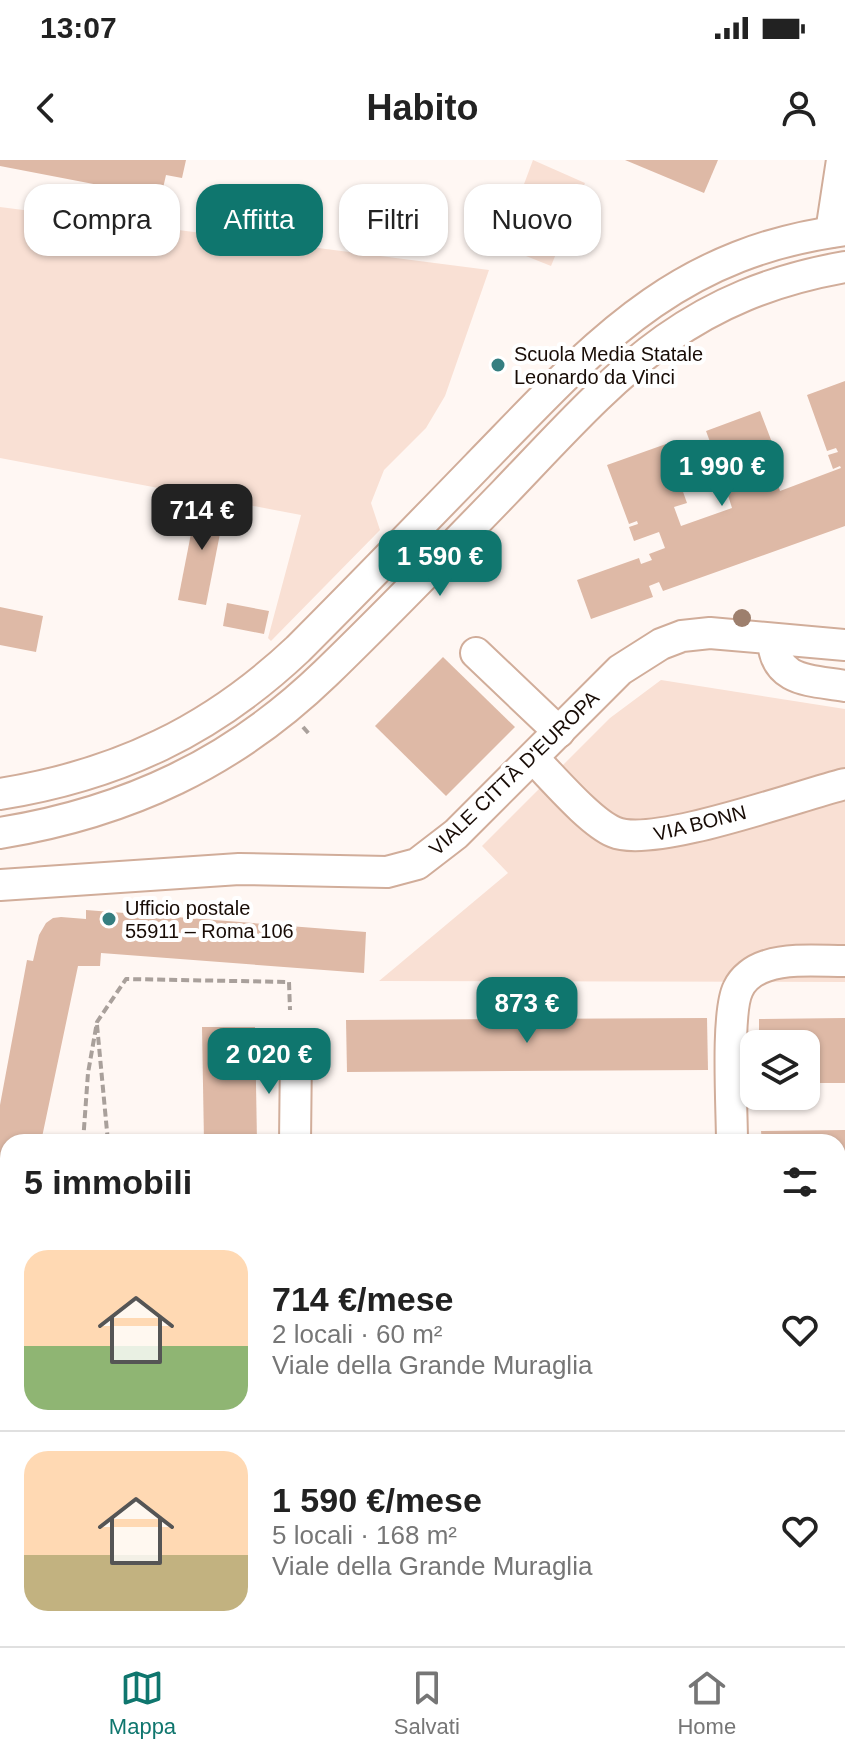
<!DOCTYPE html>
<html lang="it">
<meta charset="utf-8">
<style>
body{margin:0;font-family:Arial,sans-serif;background:#f2f2f2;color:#222;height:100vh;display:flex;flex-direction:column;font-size:30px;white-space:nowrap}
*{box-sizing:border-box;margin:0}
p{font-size:26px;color:#767676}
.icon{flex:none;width:44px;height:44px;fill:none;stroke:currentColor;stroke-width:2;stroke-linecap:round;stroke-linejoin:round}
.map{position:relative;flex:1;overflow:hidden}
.sheet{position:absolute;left:0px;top:974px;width:846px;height:512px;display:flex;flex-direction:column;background:#fff;border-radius:24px 24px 0 0;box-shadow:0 2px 6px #0004}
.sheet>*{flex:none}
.banner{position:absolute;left:24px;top:24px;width:798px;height:72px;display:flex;gap:16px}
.controls{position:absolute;left:740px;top:870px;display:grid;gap:16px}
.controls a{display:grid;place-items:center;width:80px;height:80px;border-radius:16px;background:#fff;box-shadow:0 2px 6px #0004;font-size:40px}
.price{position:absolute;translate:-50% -68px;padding:0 18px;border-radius:16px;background:#0f766e;color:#fff;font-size:26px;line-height:52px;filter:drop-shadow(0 2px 4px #0008)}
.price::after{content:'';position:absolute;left:50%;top:48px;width:24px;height:18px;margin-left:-12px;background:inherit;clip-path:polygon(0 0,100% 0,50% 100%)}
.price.selected{background:#222;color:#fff}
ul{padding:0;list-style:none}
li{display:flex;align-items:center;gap:24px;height:200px;padding:0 24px}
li+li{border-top:2px solid #e0e0e0}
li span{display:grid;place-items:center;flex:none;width:224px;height:160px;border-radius:24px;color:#555}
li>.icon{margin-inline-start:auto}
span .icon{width:96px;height:96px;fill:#fffc;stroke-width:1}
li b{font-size:34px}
h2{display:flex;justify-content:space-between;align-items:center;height:96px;padding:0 24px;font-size:34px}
.tag{padding:0 28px;border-radius:24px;background:#fff;box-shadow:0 2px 6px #0004;font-size:28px;line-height:72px}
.tag.selected{background:#0f766e;color:#fff}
.status{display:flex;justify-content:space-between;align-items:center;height:56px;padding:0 40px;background:#fff;direction:ltr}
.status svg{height:22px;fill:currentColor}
header{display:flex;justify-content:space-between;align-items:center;height:104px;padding:0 24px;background:#fff;font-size:36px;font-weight:700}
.menu{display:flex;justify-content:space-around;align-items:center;height:112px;border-top:2px solid #e0e0e0;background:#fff;font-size:22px;color:#767676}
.menu a{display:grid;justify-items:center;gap:4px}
.menu .selected{color:#0f766e}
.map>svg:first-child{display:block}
.green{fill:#f9e0d4}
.building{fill:#deb9a6}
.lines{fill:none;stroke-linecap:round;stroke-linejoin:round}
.minor-casing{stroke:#d1ad9a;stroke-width:34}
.path{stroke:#a9a09b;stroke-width:4;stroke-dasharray:8 4;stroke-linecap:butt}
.minor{stroke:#fff;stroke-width:30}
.tree{fill:#9d7f6d}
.poi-dot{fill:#357e80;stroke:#fff;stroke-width:3}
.labels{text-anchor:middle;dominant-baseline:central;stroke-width:8;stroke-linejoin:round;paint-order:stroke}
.poi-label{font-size:20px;fill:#180c06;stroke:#fff;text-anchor:start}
.street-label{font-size:20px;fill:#180c06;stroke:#fff}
</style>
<div class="status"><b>13:07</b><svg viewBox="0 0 49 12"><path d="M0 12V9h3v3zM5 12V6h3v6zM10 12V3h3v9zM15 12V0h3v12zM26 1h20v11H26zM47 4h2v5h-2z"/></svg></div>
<header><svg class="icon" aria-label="back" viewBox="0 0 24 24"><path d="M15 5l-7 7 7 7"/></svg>Habito<svg class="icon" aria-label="person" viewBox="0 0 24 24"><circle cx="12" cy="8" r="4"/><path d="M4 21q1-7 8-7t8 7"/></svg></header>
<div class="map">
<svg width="845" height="1486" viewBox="0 0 845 1486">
<rect width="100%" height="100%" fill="#fff7f3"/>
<g class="green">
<polygon points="533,0 585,23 551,106 501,86"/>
<polygon points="0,47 489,110 445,236 426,268 384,310 371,343 380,370 271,481 268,478 301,355 0,298"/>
<polygon points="661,520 845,549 845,822 379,821 508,713 482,686 610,558"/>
<rect x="838" y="1304" width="7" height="140"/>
</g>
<g class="building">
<polygon points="0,0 186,0 182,18 166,15 161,37 0,6"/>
<polygon points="625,0 718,0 704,33"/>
<polygon points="845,221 845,366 663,431 659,422 649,426 653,437 591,459 577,420 639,398 641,404 652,400 649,394 665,388 659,372 634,381 629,367 638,364 637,361 629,364 607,305 666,284 687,343 674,347 681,366 732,348 727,332 736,328 735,325 727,328 706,271 760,251 781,306 772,309 780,331 841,308 840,306 833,309 828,295 838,292 836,288 827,291 807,235"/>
<polygon points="198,338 226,343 206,445 178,440"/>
<polygon points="227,443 269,451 264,474 223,466"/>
<polygon points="0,447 43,456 36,492 0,485"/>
<polygon points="443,497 515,567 446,636 375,566"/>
<polygon points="86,750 366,772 364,813 101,793 100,806 78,806 41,982 8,982 8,1165 0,1202 0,945 27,800 33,801 39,775 46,763 53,758 61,757 86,759"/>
<polygon points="707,858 708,910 347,912 346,860"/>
<polygon points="845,858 845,923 806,923 806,884 759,884 759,859"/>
<polygon points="202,867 255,867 257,982 204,982"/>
<polygon points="845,970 845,1046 838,1046 838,982 762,982 761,971"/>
<polygon points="713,976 713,982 349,982 349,978"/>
<rect x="838" y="1098" width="7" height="55"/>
<rect x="838" y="1217" width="7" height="59"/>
<polygon points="0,1354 8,1355 8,1414 0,1412"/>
</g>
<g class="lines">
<g class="minor-casing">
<g id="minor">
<polyline points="831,72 842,0"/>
<path d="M 773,480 C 775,523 812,520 845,526"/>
<polyline points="476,493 559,572"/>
<path d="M 533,598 C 553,618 590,662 614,672 C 653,689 797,636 845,624"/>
<path d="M 0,634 C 118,615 211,571 298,489 C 360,427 420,365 481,302 C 594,186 673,93 845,70"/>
<path d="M 0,673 C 128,652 233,603 326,513 C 387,454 446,393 505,332 C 614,218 681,136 845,107"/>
<polyline points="0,725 239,709 387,712 417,704 456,674 620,510 661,484 682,476 710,473 845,485"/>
<polyline points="295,982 296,891"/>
<path d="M 732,982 C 732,950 726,853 738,829 C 743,818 754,810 766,806 C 790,798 820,801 845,801"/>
<polyline points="838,1061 845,1061"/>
<polyline points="0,1435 8,1437"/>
<polyline points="0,1470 8,1472"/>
<polyline points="43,1478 85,1486"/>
<polyline points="227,1486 229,1478"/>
<polyline points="398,1486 404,1482 422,1480 845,1482"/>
</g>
</g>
<g class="path">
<polyline points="303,567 310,575"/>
<polyline points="97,865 108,982"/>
<polyline points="83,982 88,913 97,862 126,819 289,822 290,850"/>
<polyline points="838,1324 845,1325"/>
<polyline points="144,1478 183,1481 194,1478"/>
<polyline points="270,1478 283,1486"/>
</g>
<use href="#minor" class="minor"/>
</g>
<circle class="tree" cx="742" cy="458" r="9"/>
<g class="poi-dot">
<circle cx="498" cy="205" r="8"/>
<circle cx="109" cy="759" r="8"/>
</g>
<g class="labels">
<g class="poi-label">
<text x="514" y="194">Scuola Media Statale<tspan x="514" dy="23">Leonardo da Vinci</tspan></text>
<text x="125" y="748">Ufficio postale<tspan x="125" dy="23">55911 – Roma 106</tspan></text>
</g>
<g class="street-label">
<text transform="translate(514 613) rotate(-44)">VIALE CITTÀ D'EUROPA</text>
<text transform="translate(700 663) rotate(-14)">VIA BONN</text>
</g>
</g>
</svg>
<div class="controls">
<a><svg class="icon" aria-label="layers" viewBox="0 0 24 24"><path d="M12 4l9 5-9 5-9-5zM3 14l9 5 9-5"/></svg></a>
</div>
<b class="price" style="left:722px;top:348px">1 990 €</b>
<b class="price selected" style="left:202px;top:392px">714 €</b>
<b class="price" style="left:440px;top:438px">1 590 €</b>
<b class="price" style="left:527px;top:885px">873 €</b>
<b class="price" style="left:269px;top:936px">2 020 €</b>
<div class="banner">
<a class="tag">Compra</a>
<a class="tag selected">Affitta</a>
<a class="tag">Filtri</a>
<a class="tag">Nuovo</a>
</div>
<section class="sheet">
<h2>5 immobili<svg class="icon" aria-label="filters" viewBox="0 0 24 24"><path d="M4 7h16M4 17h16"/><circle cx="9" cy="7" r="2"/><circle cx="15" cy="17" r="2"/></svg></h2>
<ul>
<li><span style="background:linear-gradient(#ffd9b3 60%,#8fb573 0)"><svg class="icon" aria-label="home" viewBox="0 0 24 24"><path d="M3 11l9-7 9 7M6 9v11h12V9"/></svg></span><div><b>714 €/mese</b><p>2 locali · 60 m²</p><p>Viale della Grande Muraglia</p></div><svg class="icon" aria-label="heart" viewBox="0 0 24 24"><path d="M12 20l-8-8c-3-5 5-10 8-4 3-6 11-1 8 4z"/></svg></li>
<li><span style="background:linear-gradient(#ffd9b3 65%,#c2b280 0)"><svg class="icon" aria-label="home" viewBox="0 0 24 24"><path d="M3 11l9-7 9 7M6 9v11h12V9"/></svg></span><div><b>1 590 €/mese</b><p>5 locali · 168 m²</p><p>Viale della Grande Muraglia</p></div><svg class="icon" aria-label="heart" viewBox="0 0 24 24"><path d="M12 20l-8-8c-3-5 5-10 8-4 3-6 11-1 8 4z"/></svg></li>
</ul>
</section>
</div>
<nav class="menu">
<a class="selected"><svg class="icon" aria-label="map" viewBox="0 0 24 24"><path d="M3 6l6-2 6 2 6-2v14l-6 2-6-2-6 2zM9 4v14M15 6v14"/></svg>Mappa</a>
<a><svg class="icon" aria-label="saved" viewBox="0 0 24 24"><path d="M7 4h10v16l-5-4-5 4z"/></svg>Salvati</a>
<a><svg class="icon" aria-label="home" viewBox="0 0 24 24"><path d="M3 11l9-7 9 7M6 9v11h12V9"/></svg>Home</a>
</nav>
